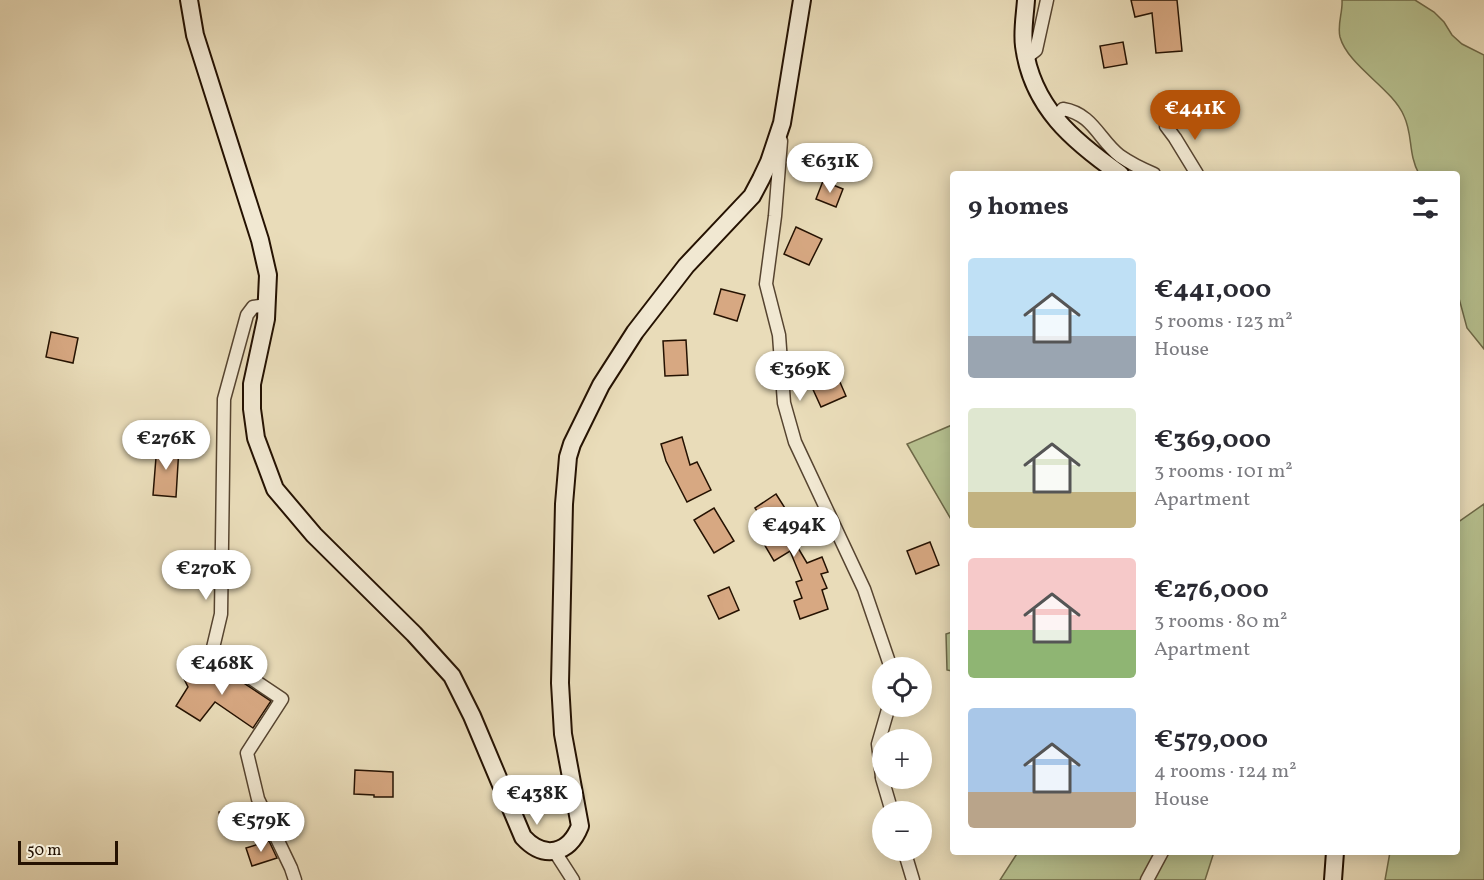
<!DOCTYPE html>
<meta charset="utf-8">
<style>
body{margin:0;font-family:Vollkorn,serif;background:#f2f2f3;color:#2b2b33;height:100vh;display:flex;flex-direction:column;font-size:22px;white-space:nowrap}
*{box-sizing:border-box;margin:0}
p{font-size:20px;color:#7c7c81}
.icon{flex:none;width:33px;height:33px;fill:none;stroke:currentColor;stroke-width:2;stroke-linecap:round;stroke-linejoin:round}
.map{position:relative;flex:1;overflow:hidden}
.details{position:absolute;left:950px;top:171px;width:510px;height:684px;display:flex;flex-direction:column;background:#fff;border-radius:6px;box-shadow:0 3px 15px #0003}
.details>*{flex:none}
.buttons{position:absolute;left:872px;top:657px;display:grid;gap:12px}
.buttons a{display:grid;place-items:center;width:60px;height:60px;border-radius:50%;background:#fff;box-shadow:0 3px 15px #0003;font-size:30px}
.scale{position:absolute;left:18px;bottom:15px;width:100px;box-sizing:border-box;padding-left:6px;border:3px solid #251202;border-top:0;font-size:16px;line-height:21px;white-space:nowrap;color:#251202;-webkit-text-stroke:4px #f1e8d2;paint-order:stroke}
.price{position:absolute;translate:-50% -51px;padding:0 14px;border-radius:21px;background:#fff;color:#222;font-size:20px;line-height:39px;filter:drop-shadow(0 2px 3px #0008)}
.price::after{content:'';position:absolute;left:50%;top:36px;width:18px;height:14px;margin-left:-9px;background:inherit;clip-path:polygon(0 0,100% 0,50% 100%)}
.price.current{background:#b45309;color:#fff}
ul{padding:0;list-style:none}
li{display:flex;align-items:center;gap:18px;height:150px;padding:0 18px}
li span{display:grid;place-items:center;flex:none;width:168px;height:120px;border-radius:6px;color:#555}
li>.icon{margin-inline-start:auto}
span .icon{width:72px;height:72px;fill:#fffc;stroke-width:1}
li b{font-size:26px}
h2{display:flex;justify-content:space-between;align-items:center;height:72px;padding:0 18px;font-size:26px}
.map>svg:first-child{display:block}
.green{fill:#b6c08f;stroke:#6e6948;stroke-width:1.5}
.building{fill:#d7a882;stroke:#251202;stroke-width:1.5}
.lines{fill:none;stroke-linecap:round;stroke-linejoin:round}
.street-casing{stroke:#564430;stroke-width:15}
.secondary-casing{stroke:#251202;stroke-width:20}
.street{stroke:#f1e8d2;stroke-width:12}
.secondary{stroke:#f1e8d2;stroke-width:16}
</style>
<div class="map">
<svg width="1484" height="880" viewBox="0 0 1484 880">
<rect width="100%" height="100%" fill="#e9dcb9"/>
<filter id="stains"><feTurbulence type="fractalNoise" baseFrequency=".00333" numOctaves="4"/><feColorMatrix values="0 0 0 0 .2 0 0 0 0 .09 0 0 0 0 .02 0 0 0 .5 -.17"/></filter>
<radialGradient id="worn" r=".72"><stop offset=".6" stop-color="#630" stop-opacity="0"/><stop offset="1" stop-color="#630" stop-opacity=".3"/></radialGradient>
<g class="green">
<path d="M 1342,0 L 1415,0 L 1434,12 L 1444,22 L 1452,35 L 1462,44 L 1484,55 L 1484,349 L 1467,328 L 1457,291 L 1456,174 L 1419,174 C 1408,154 1413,135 1404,116 C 1392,88 1348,66 1340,37 C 1337,24 1343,12 1342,0 Z"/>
<polygon points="952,425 952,521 907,444"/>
<polygon points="1484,504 1484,880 1385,880 1390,852 1456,852 1457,523"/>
<polygon points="952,632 952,671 947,670 946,634"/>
<polygon points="1018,852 1214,852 1205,880 1000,880"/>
</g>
<g class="building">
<polygon points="1131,0 1177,0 1182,51 1156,53 1152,13 1135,17"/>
<polygon points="1123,42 1127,64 1104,68 1100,46"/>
<polygon points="823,181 843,189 836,207 816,199"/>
<polygon points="796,227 822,239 809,265 784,254"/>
<polygon points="721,289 745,295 737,321 714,314"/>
<polygon points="51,332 78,338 73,363 46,357"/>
<polygon points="686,340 688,375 665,376 663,341"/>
<polygon points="836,373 846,396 821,407 811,385"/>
<polygon points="682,437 690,465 697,462 711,490 687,502 666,461 661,444"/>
<polygon points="157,445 179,447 176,497 153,495"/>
<polygon points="776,494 790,516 782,521 807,563 822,557 828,572 821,574 827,588 822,590 828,609 800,619 794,601 802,598 796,582 802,580 790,551 774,561 760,537 770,531 755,508"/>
<polygon points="714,508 734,541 714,553 694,520"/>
<polygon points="930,542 939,565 916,574 907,551"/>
<polygon points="729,587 739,610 719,619 708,596"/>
<polygon points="215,664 271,701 253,728 215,702 200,721 176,706 188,687 184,679 200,665 209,675"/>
<polygon points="355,770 393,772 393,797 374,797 374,795 354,794"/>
<polygon points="252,806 257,826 223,832 219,812"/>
<polygon points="269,841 277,858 252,866 246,848"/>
</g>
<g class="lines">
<g class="street-casing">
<g id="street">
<polyline points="1027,57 1036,50 1047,0"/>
<path d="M 1055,118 L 1063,109 C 1093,114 1099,140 1120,156 C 1130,163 1142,169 1154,174"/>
<polyline points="1166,126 1175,138 1197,174"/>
<polyline points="781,141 775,216 766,284 779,335 784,403 795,442 864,589 891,668"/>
<polyline points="266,305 253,307 247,315 224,399 221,614 212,652 282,699 247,753 258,799 291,868 295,880"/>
<polyline points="882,777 878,744 889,706"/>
<polyline points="882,778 892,812"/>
<polyline points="904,850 913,880"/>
<polyline points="555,852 573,880"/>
<polyline points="1147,880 1162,852"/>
</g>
</g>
<g class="secondary-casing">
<g id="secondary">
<path d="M 189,0 L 195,35 L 260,240 L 268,275 L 266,319 L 252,384 L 252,409 L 256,438 L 275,489 L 314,535 L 414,634 L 452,676 L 472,716 L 523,837 C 544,860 569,854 580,826 L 563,734 L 560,683 L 564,504 L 568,457 L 572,444 L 601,385 L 635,332 L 686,266 L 752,196 L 761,179 L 769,162 L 782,123 L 802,0"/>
<path d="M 1026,0 C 1025,15 1022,31 1024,46 C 1032,107 1073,141 1120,174"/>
<polyline points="1333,880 1335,852"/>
</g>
</g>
<use href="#street" class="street"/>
<use href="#secondary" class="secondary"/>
</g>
<rect width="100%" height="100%" filter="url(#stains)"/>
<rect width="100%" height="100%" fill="url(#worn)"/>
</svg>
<div class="buttons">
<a><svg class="icon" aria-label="locate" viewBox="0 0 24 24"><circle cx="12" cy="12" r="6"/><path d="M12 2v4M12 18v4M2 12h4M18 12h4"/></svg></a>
<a>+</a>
<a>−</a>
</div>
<div class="scale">50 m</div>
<b class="price current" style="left:1195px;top:141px">€441K</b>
<b class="price" style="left:830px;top:194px">€631K</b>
<b class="price" style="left:800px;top:402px">€369K</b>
<b class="price" style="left:166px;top:471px">€276K</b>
<b class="price" style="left:794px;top:558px">€494K</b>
<b class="price" style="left:206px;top:601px">€270K</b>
<b class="price" style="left:222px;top:696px">€468K</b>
<b class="price" style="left:537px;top:826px">€438K</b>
<b class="price" style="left:261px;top:853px">€579K</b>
<section class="details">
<h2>9 homes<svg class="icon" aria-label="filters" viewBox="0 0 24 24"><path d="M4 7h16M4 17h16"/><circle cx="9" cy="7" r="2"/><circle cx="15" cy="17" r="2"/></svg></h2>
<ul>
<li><span style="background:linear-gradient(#bfe0f5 65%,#9aa5b1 0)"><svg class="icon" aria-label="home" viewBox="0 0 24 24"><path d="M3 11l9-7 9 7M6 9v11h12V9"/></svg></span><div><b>€441,000</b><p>5 rooms · 123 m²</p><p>House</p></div></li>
<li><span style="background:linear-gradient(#dfe7d0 70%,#c2b280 0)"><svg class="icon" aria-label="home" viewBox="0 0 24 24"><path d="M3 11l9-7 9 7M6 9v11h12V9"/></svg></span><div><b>€369,000</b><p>3 rooms · 101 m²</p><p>Apartment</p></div></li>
<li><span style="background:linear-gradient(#f6c9c9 60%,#8fb573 0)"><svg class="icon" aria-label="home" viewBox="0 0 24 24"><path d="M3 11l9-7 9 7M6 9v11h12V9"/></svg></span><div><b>€276,000</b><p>3 rooms · 80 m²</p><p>Apartment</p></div></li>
<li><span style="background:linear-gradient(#a9c7e8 70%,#b9a48a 0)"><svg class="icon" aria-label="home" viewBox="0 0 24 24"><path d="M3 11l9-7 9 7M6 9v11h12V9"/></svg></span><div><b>€579,000</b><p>4 rooms · 124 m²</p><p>House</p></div></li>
</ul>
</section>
</div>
